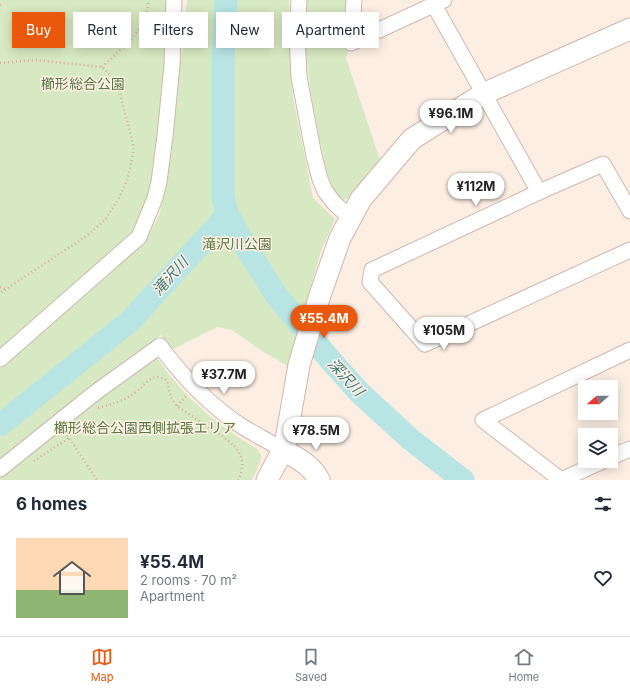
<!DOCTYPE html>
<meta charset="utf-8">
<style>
body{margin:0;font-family:Inter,"Noto Sans JP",sans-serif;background:#f2f2f3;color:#1f2937;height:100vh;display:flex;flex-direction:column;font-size:15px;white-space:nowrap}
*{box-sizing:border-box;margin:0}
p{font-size:13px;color:#747a83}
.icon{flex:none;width:22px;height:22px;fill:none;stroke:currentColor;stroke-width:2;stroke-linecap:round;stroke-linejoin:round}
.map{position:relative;height:480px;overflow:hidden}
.panel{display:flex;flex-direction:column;background:#fff;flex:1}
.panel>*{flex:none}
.top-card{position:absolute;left:12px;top:12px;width:400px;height:36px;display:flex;gap:8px}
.needle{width:26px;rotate:250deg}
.fabs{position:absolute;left:578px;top:380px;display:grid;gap:8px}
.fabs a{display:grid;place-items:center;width:40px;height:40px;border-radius:0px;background:#fff;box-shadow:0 2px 10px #0003;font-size:20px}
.price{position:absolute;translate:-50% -34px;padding:0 9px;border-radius:14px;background:#fff;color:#222;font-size:13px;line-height:26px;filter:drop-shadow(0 1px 2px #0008)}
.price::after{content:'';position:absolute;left:50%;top:24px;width:12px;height:9px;margin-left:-6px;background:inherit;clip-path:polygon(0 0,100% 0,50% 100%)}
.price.selected{background:#ea580c;color:#fff}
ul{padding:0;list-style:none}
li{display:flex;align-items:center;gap:12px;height:100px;padding:0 16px}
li+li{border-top:1px solid #e0e1e3}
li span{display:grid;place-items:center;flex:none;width:112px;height:80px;border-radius:0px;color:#555}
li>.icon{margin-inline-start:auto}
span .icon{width:48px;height:48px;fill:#fffc;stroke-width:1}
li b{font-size:17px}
h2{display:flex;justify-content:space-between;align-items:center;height:48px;padding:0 16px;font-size:17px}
.chip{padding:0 14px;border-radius:0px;background:#fff;box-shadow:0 2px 10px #0003;font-size:14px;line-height:36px}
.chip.selected{background:#ea580c;color:#fff}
.tabs{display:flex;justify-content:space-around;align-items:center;height:56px;border-top:1px solid #e0e1e3;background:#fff;font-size:11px;color:#747a83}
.tabs a{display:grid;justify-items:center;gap:2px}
.tabs .selected{color:#ea580c}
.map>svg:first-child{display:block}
.green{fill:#d7e9c2}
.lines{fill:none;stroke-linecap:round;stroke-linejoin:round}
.river{stroke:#b8e4e4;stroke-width:23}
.street-casing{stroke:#cfb7ad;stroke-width:17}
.secondary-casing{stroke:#d1b6aa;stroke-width:23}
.path{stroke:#d5ac9e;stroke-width:2.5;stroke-dasharray:1 3;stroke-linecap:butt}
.street{stroke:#fff;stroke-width:15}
.secondary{stroke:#fff;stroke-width:21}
.labels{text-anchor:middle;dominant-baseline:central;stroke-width:3;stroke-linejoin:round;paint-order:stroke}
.park-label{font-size:14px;fill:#5a7842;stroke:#fff3e8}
.water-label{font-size:15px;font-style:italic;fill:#3e7778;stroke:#fff3e8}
</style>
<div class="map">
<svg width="630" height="480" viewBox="0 0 630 480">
<rect width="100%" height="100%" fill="#fceee3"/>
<g class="green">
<polygon points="0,0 170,0 166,86 152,195 135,230 0,353"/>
<polygon points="187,0 289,0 290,58 293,97 313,198 335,219 321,251 288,366 262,351 232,330 217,327 171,350 161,335 113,369 0,463 0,369 111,273 147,238 159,216 164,194 172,130 176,80 183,48"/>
<path d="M 306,0 L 354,0 L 351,43 L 346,58 L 381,163 L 355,196 L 343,200 L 334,195 L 330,184 C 315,122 302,64 306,0 Z"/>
<path d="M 156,356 C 181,395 217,425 257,449 L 261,455 L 260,463 L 252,480 L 0,480 L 0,475 L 28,452 Z"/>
</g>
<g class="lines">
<g class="river">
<polyline points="226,0 223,55 223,197 227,213 247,249 276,295 332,362 360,393 410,439 463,480"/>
<polyline points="0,425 130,321 219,224 227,213"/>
</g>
<g class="street-casing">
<g id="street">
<polyline points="299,0 297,35 299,77 314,156 320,179 325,191 335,204 351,218"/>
<polyline points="354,0 351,43 444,0"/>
<polyline points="434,5 539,192"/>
<polyline points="630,211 603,164 539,192 372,270 370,282 425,344 630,250"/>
<polyline points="0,359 139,237 155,198 159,182 165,136 172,65 174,0"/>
<polyline points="611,457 630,449"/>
<path d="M 0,469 L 96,392 L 160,346 C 183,377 210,406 243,427 C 256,435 270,442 283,450"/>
<polyline points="561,480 483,420 630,350"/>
<polyline points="561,480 603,461"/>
</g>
</g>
<g class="secondary-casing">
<g id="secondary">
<path d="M 283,450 C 297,458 312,465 319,480"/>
<polyline points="267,480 283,450 286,440 299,365 320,295 340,238 361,199 412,139 483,94 630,29"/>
</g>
</g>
<g class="path">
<polyline points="0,5 3,3"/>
<polyline points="0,63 35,60 102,67 117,82 134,148 128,178 118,200 105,220 88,235 0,293"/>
<path d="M 102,67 C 118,52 138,36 146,15 C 147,10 148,5 149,0"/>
<polyline points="0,287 5,289"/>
<polyline points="177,406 186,396"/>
<path d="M 98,408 C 112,404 124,401 136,392 C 142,388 146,381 153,378 C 158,376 163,378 167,381 L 171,398 L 177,406 C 187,413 198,420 208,427 C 228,440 252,452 238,480"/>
<polyline points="65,432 97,480"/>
<polyline points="34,461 69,438"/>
</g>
<use href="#street" class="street"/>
<use href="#secondary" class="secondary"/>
</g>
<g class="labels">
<g class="park-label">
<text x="83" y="83">櫛形総合公園</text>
<text x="237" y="243">滝沢川公園</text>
<text x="145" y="427">櫛形総合公園西側拡張エリア</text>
</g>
<g class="water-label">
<text transform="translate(170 276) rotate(-48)">滝沢川</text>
<text transform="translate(346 377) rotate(47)">深沢川</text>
</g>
</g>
</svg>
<div class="fabs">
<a><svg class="needle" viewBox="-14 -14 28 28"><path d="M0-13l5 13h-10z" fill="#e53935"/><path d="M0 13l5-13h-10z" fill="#747a83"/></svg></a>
<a><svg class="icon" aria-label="layers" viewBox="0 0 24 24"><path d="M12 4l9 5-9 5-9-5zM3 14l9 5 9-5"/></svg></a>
</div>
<b class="price" style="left:451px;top:134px">¥96.1M</b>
<b class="price" style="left:476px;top:207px">¥112M</b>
<b class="price selected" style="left:324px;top:339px">¥55.4M</b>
<b class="price" style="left:444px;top:351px">¥105M</b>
<b class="price" style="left:224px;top:395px">¥37.7M</b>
<b class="price" style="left:316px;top:451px">¥78.5M</b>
<div class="top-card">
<a class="chip selected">Buy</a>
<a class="chip">Rent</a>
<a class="chip">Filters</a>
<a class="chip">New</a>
<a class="chip">Apartment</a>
</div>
</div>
<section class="panel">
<h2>6 homes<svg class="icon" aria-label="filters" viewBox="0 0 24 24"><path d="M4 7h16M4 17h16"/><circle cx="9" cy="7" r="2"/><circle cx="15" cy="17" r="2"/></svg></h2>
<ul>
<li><span style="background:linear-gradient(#ffd9b3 65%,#8fb573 0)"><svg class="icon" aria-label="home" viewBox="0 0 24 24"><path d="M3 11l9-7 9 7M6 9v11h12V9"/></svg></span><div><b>¥55.4M</b><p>2 rooms · 70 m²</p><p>Apartment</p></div><svg class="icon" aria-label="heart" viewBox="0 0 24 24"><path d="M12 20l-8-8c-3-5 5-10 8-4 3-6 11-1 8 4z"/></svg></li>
</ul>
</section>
<nav class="tabs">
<a class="selected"><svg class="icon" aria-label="map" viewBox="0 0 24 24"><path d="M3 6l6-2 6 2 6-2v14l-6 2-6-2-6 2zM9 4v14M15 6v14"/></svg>Map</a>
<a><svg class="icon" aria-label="saved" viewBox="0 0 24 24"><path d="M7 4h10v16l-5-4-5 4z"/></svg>Saved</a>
<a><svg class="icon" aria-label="home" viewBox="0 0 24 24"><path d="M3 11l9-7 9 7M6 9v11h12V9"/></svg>Home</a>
</nav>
